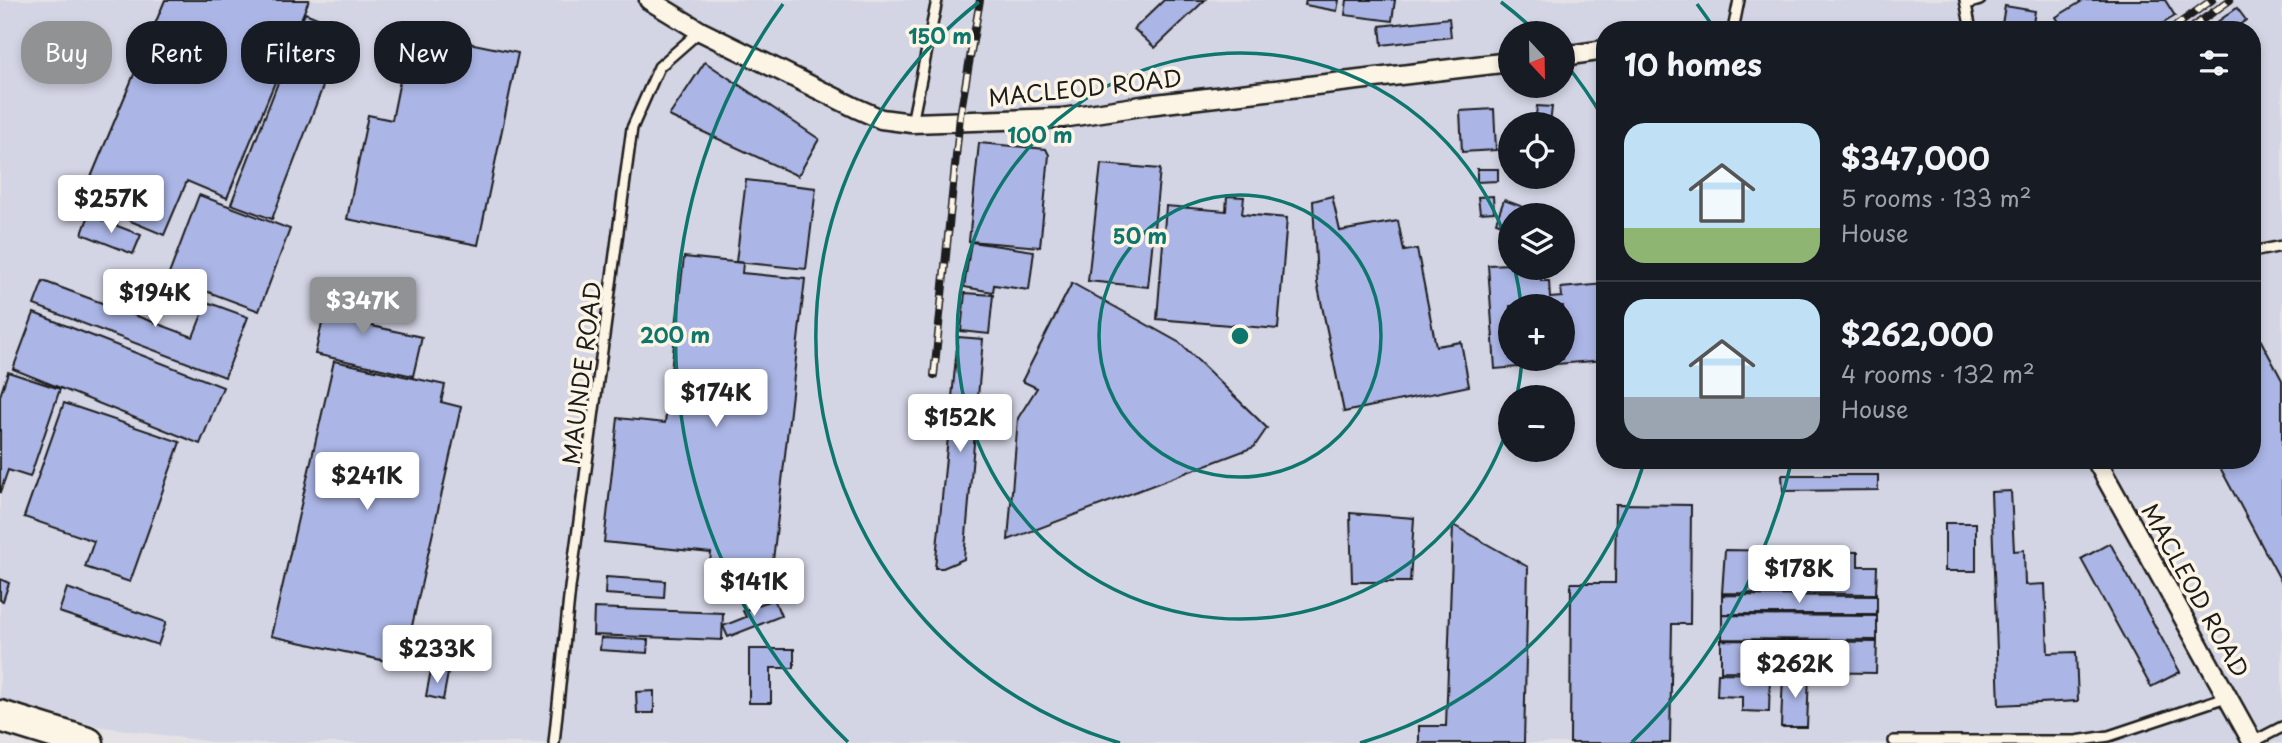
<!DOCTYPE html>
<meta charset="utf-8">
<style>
body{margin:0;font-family:"Playpen Sans",sans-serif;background:#20242c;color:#f1f3f6;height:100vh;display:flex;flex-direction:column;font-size:26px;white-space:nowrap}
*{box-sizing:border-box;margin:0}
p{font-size:23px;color:#9ea1a6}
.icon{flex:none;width:38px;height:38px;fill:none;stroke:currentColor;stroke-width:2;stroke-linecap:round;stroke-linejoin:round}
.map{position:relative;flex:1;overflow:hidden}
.drawer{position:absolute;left:1596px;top:21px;width:665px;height:448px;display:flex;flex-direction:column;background:#171b24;border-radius:28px;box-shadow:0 4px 10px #0003}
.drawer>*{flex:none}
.hud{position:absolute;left:21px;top:21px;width:665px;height:63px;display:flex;gap:14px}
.needle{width:46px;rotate:158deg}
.tools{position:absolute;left:1498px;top:21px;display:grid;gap:14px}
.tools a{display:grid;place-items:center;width:77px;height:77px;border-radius:50%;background:#171b24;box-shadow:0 4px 10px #0003;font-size:35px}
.price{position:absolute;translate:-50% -60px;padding:0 16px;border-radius:7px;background:#fff;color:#222;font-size:23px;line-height:46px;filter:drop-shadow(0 2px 4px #0008)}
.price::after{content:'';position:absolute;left:50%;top:42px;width:21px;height:16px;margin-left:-10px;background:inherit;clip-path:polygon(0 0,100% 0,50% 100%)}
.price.current{background:#919294;color:#fff}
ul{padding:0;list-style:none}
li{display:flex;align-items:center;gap:21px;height:175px;padding:0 28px}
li+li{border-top:2px solid #363941}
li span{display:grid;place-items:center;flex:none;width:196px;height:140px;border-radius:21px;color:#555}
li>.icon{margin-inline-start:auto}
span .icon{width:84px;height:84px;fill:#fffc;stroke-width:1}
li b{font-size:30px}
h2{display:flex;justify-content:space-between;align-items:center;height:84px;padding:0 28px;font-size:30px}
.pill{padding:0 24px;border-radius:28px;background:#171b24;box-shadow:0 4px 10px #0003;font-size:24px;line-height:63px}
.pill.current{background:#919294;color:#fff}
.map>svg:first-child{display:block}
.built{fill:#d3d5e5;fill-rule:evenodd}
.building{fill:#abb6e6;stroke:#1c1c1c;stroke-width:2;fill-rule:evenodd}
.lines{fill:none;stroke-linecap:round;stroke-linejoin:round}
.service-casing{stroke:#1c1c1c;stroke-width:14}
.minor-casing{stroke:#1c1c1c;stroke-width:23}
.primary-casing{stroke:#1c1c1c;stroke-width:35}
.service{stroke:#fcf5e5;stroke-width:9}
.minor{stroke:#fcf5e5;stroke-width:18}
.primary{stroke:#fcf5e5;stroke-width:30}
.rail-casing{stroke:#1c1c1c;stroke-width:8}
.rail{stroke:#fcf5e5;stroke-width:5;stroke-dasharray:16;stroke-linecap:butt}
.ring{fill:none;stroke:#0f766e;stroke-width:3.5}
.labels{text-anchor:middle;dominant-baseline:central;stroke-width:7;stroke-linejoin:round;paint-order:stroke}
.street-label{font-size:23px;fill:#1c1c1c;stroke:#fcf5e5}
.centre{fill:#0f766e;stroke:#fcf5e5;stroke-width:3.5}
.ring-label{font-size:21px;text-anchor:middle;font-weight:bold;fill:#0f766e;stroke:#fcf5e5;stroke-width:7;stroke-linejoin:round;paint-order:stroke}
</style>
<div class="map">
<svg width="2282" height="743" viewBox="0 0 2282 743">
<rect width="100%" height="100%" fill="#e4e2e5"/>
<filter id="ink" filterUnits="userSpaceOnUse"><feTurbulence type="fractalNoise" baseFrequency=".0143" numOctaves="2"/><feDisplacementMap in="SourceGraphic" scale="14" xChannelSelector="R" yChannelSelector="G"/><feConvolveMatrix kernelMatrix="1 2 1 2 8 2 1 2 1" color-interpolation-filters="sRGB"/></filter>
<g filter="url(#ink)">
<path class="built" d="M 0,0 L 2282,0 L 2282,743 L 219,743 L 97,726 L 0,699 ZM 1605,30 L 2252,30 L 2252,460 L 1605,460 ZM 1510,33 L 1563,33 L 1563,86 L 1510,86 ZM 1510,124 L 1563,124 L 1563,177 L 1510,177 ZM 1510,215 L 1563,215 L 1563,268 L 1510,268 ZM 1510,306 L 1563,306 L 1563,359 L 1510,359 ZM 1510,397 L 1563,397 L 1563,450 L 1510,450 Z"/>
<g class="building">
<polygon points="165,0 309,0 227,198 187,181 164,235 99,208 106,189 89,182"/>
<polygon points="1164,0 1205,0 1155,48 1134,29"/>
<polygon points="1306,0 1339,0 1337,11 1305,5"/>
<polygon points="1347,0 1395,0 1392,21 1345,15"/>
<polygon points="2084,0 2165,0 2175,16 2152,30 2064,30 2056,17"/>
<polygon points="2005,6 2035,11 2032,30 2001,30"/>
<polygon points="2237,8 2246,20 2232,30 2206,30"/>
<polygon points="305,13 345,29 272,219 231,204"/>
<polygon points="1449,18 1451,37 1382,45 1380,26"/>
<polygon points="410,31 518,53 478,245 347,219 368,115 392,120"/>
<polygon points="705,62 819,139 798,176 669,116"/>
<polygon points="1537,106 1552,107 1550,124 1535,124"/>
<polygon points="1494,109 1496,150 1462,152 1460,111"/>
<polygon points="979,143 1046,149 1049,155 1040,247 969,241"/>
<polygon points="1101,164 1160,169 1148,287 1088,281"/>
<polygon points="1477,169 1498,169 1498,181 1477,182"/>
<polygon points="746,180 816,188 806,269 736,262"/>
<polygon points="199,195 290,229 259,311 168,277"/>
<polygon points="1227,196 1244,197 1242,214 1287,218 1278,329 1157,319 1166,206 1226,211"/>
<polygon points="1332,196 1340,231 1398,221 1404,251 1417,249 1436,346 1461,342 1469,386 1344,412 1317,282 1313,201"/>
<polygon points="1493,196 1494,212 1480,213 1478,197"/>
<polygon points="1504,200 1545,215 1510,215 1510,227 1496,222"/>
<polygon points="89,215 141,235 133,254 82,234"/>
<polygon points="971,242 1034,251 1029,290 994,285 993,292 964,287"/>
<polygon points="684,257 743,263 742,273 805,279 769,596 707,589 711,553 604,542 618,418 665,423"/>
<path d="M 1510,264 L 1510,268 L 1540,268 L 1541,281 L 1549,281 L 1550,298 L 1562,297 L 1561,288 L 1605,284 L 1605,360 L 1495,369 L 1488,265 ZM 1510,306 L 1563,306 L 1563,359 L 1510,359 Z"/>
<polygon points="332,280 357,285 349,321 422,337 413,376 315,354"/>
<polygon points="43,281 193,337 207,302 248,317 225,377 34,305"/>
<polygon points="1072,283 1180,343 1267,428 1254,447 1008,540 1018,418 1037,388 1022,381"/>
<polygon points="965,293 993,295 989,334 961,331"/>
<polygon points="34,313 223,387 200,444 13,369"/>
<polygon points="2252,324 2282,380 2282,583 2216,460 2252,460"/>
<polygon points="958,337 983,339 964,559 943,568 935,568"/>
<polygon points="334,361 445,385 441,402 461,407 412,626 407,633 393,632 386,661 271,636"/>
<polygon points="8,372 60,389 30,477 8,470 0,493 0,396"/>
<polygon points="64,403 180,442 130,582 85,567 94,541 24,517"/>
<polygon points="1782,475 1878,475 1878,490 1783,491"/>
<polygon points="2011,491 2014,551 2024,550 2025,585 2045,584 2048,653 2076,652 2078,701 1999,705 1991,492"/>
<polygon points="1616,504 1691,505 1690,624 1672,624 1670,743 1570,743 1571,583 1615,583"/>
<polygon points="1350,513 1414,518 1410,582 1352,582"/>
<rect x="1945" y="523" width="31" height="48"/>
<polygon points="1453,525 1528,567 1524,743 1419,743 1419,726 1446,726"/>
<polygon points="2110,543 2180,672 2151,687 2081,559"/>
<polygon points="1725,550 1858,552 1858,566 1877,566 1876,594 1722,593"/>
<polygon points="606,577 665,581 664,598 605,594"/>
<polygon points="0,579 9,583 3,601 0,600"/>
<polygon points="67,588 166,622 158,645 59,612"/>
<polygon points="1722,595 1877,596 1877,614 1722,614"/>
<polygon points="774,599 781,616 728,637 723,626 746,617 743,611"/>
<polygon points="594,608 723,613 722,640 593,635"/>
<polygon points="1722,615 1877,616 1877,640 1722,639"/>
<polygon points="601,638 648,640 647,653 600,650"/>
<polygon points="1721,640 1877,642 1876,673 1721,671"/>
<polygon points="749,649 794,649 794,668 771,668 771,703 749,703"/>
<polygon points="431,670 448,673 443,700 426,696"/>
<polygon points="1718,673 1770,674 1769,712 1742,711 1742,697 1717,696"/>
<polygon points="1783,673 1809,673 1807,727 1781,727"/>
<polygon points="654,691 654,713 637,713 636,692"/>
</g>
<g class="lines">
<g class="service-casing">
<g id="service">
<polyline points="1965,0 1971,30"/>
<polyline points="1967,4 1980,0"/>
<polyline points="1733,30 1739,0"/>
<polyline points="912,123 937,0"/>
<polyline points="2252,252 2282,246"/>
<polyline points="1894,741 2076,741 2109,736 2226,697"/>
<polyline points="2253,742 2282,727"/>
<polyline points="554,743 570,588 632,128 659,67 700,31"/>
</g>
</g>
<g class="minor-casing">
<g id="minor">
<polyline points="649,0 700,31 856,108 881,119 912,123 1062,118 1148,105 1510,62"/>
<polyline points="1563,56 1605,50"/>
<polyline points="2096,460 2253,743"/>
</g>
</g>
<g class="primary-casing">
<polyline id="primary" points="0,716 88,743"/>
</g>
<use href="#service" class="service"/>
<use href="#minor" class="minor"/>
<use href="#primary" class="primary"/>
<g class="rail-casing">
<g id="rail">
<polyline points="2170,30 2212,0"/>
<polyline points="2188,30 2230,0"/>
<polyline points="934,375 960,116 980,0"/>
</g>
</g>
<use href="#rail" class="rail"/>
</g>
</g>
<g class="ring">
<circle cx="1240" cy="336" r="141"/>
<path d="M1522 361A283 283 0 0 1 1517 395M1510 421A283 283 0 1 1 1510 251M1515 270A283 283 0 0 1 1521 304"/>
<path d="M1644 463A424 424 0 0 1 1360 743M1120 743A424 424 0 0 1 979 2M1501 2A424 424 0 0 1 1535 31M1565 63A424 424 0 0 1 1603 118"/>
<path d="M1791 463A565 565 0 0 1 1632 742M848 742A565 565 0 0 1 783 4M1697 4A565 565 0 0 1 1714 28"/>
</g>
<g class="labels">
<g class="street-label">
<text transform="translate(1085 87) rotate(-6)">MACLEOD ROAD</text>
<text transform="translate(581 373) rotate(-83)">MAUNDE ROAD</text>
<text transform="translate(2196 590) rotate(61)">MACLEOD ROAD</text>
</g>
</g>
<circle cx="1240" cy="336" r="10" class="centre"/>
<g class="ring-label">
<text x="940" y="44">150 m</text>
<text x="1040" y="143">100 m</text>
<text x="1140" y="244">50 m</text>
<text x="675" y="343">200 m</text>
</g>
</svg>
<div class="tools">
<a><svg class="needle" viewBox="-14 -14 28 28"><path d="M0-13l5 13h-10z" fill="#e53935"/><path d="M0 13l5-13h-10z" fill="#9ea1a6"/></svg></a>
<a><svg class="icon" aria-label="locate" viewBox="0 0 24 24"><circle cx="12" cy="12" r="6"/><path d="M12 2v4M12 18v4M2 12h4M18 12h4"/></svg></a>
<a><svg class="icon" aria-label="layers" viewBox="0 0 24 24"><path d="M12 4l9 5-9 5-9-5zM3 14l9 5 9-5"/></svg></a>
<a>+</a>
<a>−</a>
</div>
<b class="price" style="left:111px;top:235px">$257K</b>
<b class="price" style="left:155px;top:329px">$194K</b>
<b class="price current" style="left:363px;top:337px">$347K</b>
<b class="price" style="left:716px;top:429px">$174K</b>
<b class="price" style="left:960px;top:454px">$152K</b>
<b class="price" style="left:367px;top:512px">$241K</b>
<b class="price" style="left:1799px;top:605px">$178K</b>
<b class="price" style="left:754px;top:618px">$141K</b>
<b class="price" style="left:437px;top:685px">$233K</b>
<b class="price" style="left:1795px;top:700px">$262K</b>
<div class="hud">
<a class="pill current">Buy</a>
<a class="pill">Rent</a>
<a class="pill">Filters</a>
<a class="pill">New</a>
</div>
<section class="drawer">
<h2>10 homes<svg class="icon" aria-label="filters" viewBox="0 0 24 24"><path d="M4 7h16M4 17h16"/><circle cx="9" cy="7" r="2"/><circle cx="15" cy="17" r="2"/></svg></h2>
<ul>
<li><span style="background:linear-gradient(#bfe0f5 75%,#8fb573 0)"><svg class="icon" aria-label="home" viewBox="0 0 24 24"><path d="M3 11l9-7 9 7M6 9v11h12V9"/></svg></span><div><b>$347,000</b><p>5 rooms · 133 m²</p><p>House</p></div></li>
<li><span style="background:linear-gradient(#bfe0f5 70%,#9aa5b1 0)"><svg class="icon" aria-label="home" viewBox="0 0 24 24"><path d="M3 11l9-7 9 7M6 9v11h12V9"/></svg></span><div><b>$262,000</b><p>4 rooms · 132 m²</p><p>House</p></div></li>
</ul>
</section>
</div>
